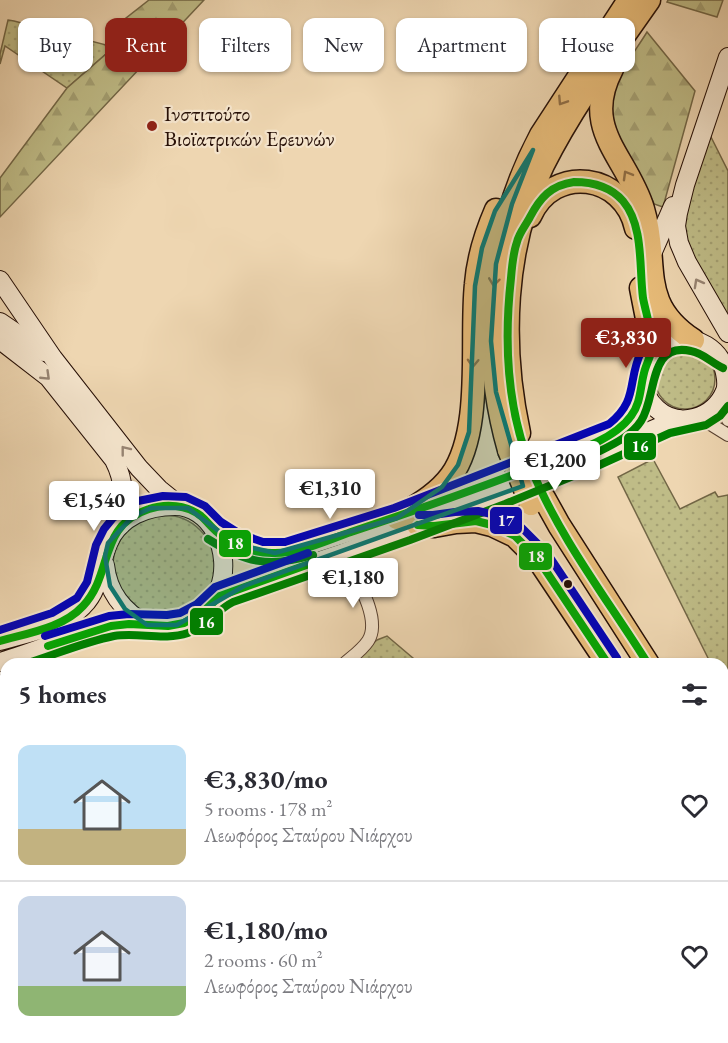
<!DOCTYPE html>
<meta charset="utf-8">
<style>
body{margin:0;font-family:"EB Garamond",serif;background:#f2f2f3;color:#2b2b33;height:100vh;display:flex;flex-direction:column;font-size:22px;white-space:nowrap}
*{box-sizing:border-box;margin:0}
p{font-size:20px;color:#7c7c81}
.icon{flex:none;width:33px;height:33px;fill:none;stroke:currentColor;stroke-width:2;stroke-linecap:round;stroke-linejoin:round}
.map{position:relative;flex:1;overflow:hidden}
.drawer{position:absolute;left:0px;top:658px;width:729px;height:386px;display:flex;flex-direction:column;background:#fff;border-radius:18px 18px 0 0;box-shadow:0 2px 4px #0004}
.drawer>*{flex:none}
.top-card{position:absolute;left:18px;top:18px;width:693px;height:54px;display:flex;gap:12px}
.price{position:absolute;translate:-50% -51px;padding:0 14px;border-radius:6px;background:#fff;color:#222;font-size:20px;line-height:39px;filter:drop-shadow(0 2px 3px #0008)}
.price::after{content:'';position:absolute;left:50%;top:36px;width:18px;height:14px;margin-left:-9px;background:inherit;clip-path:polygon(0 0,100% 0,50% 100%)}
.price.on{background:#8f2418;color:#fff}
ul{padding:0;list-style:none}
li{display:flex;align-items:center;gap:18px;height:150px;padding:0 18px}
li+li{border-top:2px solid #e1e1e2}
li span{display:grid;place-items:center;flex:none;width:168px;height:120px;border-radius:12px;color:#555}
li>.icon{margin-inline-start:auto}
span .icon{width:72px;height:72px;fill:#fffc;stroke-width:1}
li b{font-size:26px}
h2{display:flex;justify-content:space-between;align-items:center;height:72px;padding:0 18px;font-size:26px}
.pill{padding:0 21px;border-radius:12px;background:#fff;box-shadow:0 2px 4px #0004;font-size:21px;line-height:54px}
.pill.on{background:#8f2418;color:#fff}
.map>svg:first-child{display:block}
.grass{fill:url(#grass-dots);stroke:#726646;stroke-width:1.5}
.forest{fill:url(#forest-firs);stroke:#726646;stroke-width:1.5}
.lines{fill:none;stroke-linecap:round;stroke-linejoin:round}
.street-casing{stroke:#584131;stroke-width:14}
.secondary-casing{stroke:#260f06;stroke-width:20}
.highway-casing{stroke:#260f06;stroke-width:25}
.street{stroke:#f4e4cc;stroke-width:12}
.secondary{stroke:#f4e4cc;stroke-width:18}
.highway{stroke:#e7bb78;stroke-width:22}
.highway-bridge-casing{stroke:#260f06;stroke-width:25;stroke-linecap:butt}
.highway-bridge{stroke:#e7bb78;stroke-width:22}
.bus-1-casing{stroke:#f4e4cc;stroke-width:12}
.bus-2-casing{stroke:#f4e4cc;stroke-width:12}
.bus-3-casing{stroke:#f4e4cc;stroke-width:12}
.bus-1{stroke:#07a404;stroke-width:8}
.bus-2{stroke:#008000;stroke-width:8}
.bus-3{stroke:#0404b4;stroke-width:8}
.oneway{stroke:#906e45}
.oneway2{stroke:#978473}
.marked{fill:#0f766e;fill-opacity:0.2;stroke:#0f766e;stroke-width:4.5;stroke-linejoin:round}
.poi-dot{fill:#8f2418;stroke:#f4e4cc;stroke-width:2}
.bus-dot{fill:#260f06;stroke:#f4e4cc;stroke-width:2}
.labels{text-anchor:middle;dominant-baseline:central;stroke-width:4.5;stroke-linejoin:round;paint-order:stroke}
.poi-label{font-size:22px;fill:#260f06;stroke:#f4e4cc;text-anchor:start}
.line-badge{stroke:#f4e4cc;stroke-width:2}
.badge-label{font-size:16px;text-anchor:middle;font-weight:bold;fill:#fff}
</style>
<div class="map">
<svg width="728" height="1043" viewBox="0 0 728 1043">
<defs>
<pattern id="grass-dots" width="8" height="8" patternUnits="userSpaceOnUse" patternTransform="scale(1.5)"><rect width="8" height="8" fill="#bfbc87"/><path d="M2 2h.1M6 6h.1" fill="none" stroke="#a4a073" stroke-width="1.8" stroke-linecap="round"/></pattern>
<pattern id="forest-firs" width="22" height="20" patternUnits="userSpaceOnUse" patternTransform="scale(1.5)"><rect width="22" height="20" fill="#bfbc87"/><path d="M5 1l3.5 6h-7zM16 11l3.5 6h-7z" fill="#a4a073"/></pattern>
</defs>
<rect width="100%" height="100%" fill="#eed6b1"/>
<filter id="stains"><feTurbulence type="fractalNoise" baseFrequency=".00333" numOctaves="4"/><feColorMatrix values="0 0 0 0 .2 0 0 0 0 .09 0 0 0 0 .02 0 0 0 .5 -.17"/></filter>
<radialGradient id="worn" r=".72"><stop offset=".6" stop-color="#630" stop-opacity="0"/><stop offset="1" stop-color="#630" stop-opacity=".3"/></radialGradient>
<g class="grass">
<polygon points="8,20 14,21 114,47 67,88 5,46 0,64 0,54"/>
<path d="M 710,135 L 728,171 L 728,320 C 708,284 675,244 686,201 C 692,179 702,156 710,135 Z"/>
<circle cx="685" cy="379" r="30"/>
<polygon points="653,459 680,509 715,492 718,497 728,495 728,699 723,689 723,664 711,664 618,477"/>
<circle cx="164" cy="566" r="51"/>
<polygon points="387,636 420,664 349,664 377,640"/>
</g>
<g class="forest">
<polygon points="149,0 204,0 0,217 0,178 67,88 114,47 121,22"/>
<polygon points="668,0 723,0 717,17 667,2"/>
<path d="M 647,32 L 695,91 L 663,207 L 654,204 C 638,167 600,127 616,84 C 622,68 638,47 647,32 Z"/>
</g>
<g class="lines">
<g class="street-casing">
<g id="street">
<polyline points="726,391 725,406 728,420"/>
<polyline points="699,417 728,435"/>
<path d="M 343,553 C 353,574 383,618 368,641 C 362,650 352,657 344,664"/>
<polyline points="0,1007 6,1001"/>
<polyline points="414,1043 418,1038"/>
</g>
</g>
<g class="secondary-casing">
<g id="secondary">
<polyline points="728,57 685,185 678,213 676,226 679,243 687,262 728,333"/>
<polyline points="651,256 673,206"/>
<polyline points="0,280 53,358 139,468 159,489 180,506"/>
<polyline points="0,322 44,352"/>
<path d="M 673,339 C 697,336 721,348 725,373 C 726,378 727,386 725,391 C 714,418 679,429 657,409 C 632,386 644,351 673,339 Z"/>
<path d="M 0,340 L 48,377 L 114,460 C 126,483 124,502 120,526"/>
<path d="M 214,530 C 237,546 259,555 287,552 C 398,517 508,481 614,433 C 630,422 637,407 643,389"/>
<path d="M 105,565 C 108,593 123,611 147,625"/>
<polyline points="214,600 244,586 343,553 501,494 678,419"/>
<path d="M 0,641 C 26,633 63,627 83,606 C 101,588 99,565 108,544 C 119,516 148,506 175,506 C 192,506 207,517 215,532 C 234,569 220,616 176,625 C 153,630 131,622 108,627 C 71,635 36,652 0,662"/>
<polyline points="0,685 6,683"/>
</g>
</g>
<g class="highway-casing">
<g id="highway">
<path d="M 612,69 C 580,130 627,156 643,209 C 660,264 636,302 693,340"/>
<path d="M 530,216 C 554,163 624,174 636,228"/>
<polyline points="641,288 650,334 650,357"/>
<path d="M 519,433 C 500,345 503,246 543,165 C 572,107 612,53 649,0"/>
<path d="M 509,450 C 479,344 489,233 541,135 L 629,0"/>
<polyline points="544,498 559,525 648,664"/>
<path d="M 397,518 C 416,506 437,495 451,476 C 484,430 470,340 476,284 C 478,259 486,233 496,210"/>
<polyline points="418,525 434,526 456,522 476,521 492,525 515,536 538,559 608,664"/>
<polyline points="723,727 728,727"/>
<polyline points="723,762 728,746"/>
<polyline points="723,769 725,797"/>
<polyline points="723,1023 728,978"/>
<polyline points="712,1038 712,1043"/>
</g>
</g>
<use href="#street" class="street"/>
<use href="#secondary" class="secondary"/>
<use href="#highway" class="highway"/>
<g class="highway-bridge-casing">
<polyline id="highway-bridge" points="509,450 531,504"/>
</g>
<use href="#highway-bridge" class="highway-bridge"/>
<g class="bus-1-casing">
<g id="bus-1">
<path d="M 574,182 C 592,182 610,186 623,201 C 644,226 639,267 643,298 C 646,314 652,330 652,347 C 651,357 646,364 644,373 C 640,388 641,403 631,416 C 612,443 561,456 531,468 C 507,409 504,341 511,278 C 512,266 513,253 517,242 C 519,233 526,225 530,217 C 540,198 551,185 574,182 Z"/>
<path d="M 531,468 C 560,539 608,600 648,664"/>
<polyline points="418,525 434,526 476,521 492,525 515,536 538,559 608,664"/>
<path d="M 0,641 C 28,633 63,628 83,606 C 114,573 97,526 149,509 C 166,503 187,505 201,516 C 208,522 213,530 221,535 C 235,546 254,553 272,553 C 299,554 325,541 351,532 C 411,512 471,491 531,468"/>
<polyline points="48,646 111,626 129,624 168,626 184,623 203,612 220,596 312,563"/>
<polyline points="723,1023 728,978"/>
</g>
</g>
<g class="bus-2-casing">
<g id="bus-2">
<path d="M 600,451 C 616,443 632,435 641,421 C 657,397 648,341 691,351 C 703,353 712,363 723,368"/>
<path d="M 208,539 C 246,563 269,568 313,555"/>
<path d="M 25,664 C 54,655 84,642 114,636 C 138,632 164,641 188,633 C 205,627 217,610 233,602 L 410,540 L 505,504 L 595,467 L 670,433 L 706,425 L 720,416 L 728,406"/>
</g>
</g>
<g class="bus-3-casing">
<g id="bus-3">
<polyline points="419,515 433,515 455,512 478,511 496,515 522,528 547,553 617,658"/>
<path d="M 0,630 L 52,613 L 77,598 L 87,582 L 96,545 L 104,529 L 113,518 L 138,501 L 163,496 L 186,497 L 205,506 L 221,522 L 240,534 L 263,542 L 285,542 L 394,508 L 609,424 C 639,400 627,381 641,352"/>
<polyline points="45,636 109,616 129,614 167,615 180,613 197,604 215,587 308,553"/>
</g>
</g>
<use href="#bus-1" class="bus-1"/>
<use href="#bus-2" class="bus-2"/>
<use href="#bus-3" class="bus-3"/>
</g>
<defs><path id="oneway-chevron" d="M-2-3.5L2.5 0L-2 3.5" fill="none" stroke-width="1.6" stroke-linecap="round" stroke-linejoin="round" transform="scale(1.5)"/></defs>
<g class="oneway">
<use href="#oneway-chevron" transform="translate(562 101) rotate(123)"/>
<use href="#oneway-chevron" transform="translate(627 175) rotate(-120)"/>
<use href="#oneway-chevron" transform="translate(494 282) rotate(97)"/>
<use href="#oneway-chevron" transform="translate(473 363) rotate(92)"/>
</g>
<g class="oneway2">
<use href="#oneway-chevron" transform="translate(698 283) rotate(-119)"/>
<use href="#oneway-chevron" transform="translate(46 376) rotate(44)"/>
<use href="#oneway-chevron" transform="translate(125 450) rotate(-128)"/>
</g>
<path class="marked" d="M 533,150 L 512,204 L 496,264 L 491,341 L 496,392 L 523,486 L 244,586 L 177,625 L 147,625 L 125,609 L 110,586 L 105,556 L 108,543 L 133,516 L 151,508 L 188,508 L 236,544 L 275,553 L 397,518 L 442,487 L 458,465 L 469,432 L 475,286 L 482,248 L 495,211 Z"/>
<circle class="poi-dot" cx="152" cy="126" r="6"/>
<circle class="bus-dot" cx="568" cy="584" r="5"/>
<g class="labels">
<g class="poi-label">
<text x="164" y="113">Ινστιτούτο<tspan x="164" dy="25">Βιοϊατρικών Ερευνών</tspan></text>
</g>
</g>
<g class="line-badge">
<rect x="623" y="432" width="34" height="29" rx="6" fill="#008000"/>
<rect x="489" y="506" width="34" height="29" rx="6" fill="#0404b4"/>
<rect x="218" y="529" width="34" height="29" rx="6" fill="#07a404"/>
<rect x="518" y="542" width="35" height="29" rx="6" fill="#07a404"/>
<rect x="189" y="607" width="35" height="29" rx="6" fill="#008000"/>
</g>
<g class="badge-label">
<text x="640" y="452">16</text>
<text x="506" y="526">17</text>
<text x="235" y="549">18</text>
<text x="536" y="562">18</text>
<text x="206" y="628">16</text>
</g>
<rect width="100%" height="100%" filter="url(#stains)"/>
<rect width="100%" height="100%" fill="url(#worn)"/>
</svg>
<b class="price on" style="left:626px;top:369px">€3,830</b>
<b class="price" style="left:555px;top:492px">€1,200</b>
<b class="price" style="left:330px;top:520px">€1,310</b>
<b class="price" style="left:94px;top:532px">€1,540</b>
<b class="price" style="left:353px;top:609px">€1,180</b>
<div class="top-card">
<a class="pill">Buy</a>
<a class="pill on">Rent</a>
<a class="pill">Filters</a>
<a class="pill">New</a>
<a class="pill">Apartment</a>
<a class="pill">House</a>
</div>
<section class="drawer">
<h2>5 homes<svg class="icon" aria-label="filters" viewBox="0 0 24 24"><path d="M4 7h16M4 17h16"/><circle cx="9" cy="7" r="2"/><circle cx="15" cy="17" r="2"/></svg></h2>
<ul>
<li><span style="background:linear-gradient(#bfe0f5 70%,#c2b280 0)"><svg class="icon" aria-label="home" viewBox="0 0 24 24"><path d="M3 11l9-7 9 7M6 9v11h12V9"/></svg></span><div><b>€3,830/mo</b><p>5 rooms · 178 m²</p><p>Λεωφόρος Σταύρου Νιάρχου</p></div><svg class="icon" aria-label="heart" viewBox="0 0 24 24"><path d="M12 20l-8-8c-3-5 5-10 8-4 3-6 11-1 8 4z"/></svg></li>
<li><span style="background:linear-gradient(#c9d6e8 75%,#8fb573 0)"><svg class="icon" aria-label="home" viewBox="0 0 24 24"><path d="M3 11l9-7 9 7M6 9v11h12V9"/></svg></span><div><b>€1,180/mo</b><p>2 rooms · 60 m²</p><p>Λεωφόρος Σταύρου Νιάρχου</p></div><svg class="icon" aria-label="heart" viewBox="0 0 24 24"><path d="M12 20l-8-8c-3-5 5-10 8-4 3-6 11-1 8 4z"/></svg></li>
</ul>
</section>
</div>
